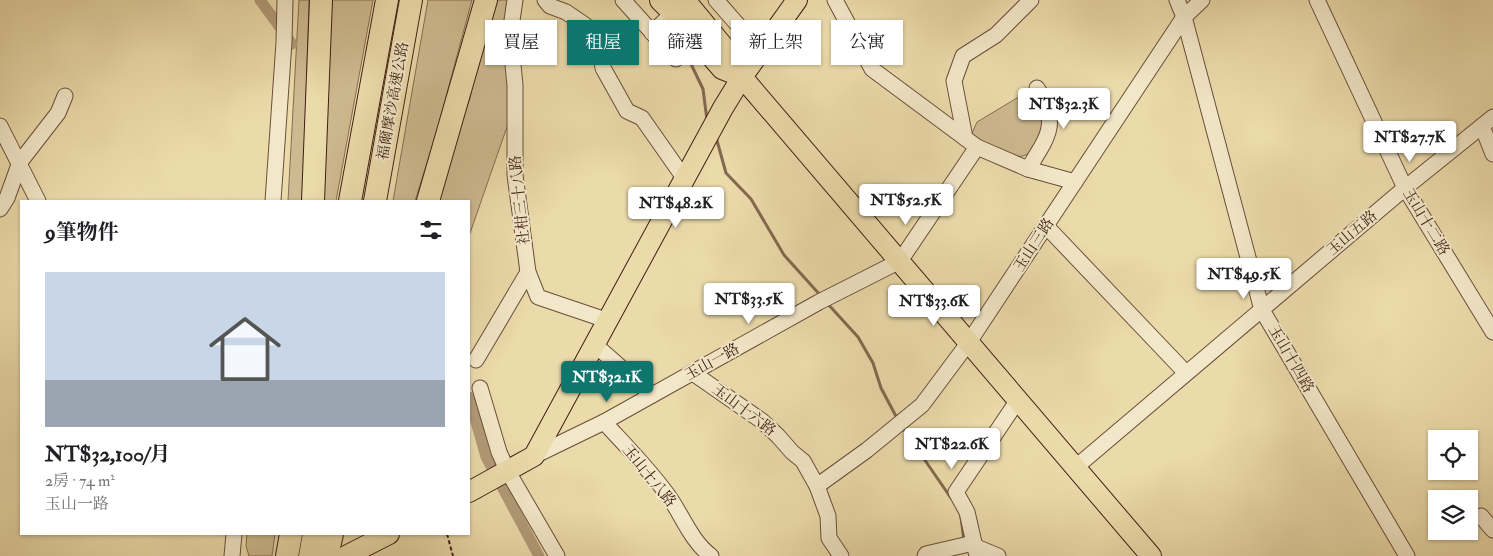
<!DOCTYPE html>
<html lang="zh-TW">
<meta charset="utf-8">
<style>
body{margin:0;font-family:"IM FELL Double Pica","Noto Serif TC",serif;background:#f2f2f2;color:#202124;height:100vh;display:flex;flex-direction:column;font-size:19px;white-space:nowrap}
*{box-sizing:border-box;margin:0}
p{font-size:16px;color:#757577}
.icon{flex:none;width:28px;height:28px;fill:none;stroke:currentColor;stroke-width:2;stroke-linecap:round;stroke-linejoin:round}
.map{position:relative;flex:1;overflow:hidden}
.sheet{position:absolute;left:20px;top:200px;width:450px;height:335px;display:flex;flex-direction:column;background:#fff;border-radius:0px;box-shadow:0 1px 4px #0004}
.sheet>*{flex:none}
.hud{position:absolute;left:485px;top:20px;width:475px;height:45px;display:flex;gap:10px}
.fabs{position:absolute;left:1428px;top:430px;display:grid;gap:10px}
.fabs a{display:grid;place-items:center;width:50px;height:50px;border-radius:0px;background:#fff;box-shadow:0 1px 4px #0004;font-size:25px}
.price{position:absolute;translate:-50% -42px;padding:0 11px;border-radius:5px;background:#fff;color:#222;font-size:16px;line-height:32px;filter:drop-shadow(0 1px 2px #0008)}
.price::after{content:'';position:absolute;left:50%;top:30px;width:15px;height:11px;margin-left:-8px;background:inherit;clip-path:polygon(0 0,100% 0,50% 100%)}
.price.active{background:#0f766e;color:#fff}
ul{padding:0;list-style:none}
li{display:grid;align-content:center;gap:10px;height:265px;padding:0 25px}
li span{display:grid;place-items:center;height:155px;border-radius:0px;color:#555}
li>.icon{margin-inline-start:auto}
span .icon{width:90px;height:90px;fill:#fffc;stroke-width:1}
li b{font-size:21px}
h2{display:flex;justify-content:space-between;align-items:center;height:60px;padding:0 25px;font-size:21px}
.chip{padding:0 18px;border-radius:0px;background:#fff;box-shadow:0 1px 4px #0004;font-size:18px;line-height:45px}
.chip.active{background:#0f766e;color:#fff}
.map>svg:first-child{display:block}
.green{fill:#ceba90;stroke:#866c52}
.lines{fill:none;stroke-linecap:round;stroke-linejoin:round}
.stream{stroke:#83694f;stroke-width:3}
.canal{stroke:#b19a77;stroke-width:11}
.minor-casing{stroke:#6a4e39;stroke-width:17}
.major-casing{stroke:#3f1f13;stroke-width:22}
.highway-casing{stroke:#3f1f13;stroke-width:24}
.path{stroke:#3f1f13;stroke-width:2;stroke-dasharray:4 2.5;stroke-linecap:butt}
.minor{stroke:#f2e7c8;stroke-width:15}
.major{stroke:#ebdaaa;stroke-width:20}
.highway{stroke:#ebdaaa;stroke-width:22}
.labels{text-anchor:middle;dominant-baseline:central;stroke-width:4;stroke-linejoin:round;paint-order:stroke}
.street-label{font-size:15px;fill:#3f1f13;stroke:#f2e7c8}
</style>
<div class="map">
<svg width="1493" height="556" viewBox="0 0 1493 556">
<rect width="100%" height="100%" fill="#ebdaaa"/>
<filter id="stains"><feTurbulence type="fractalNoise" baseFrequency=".004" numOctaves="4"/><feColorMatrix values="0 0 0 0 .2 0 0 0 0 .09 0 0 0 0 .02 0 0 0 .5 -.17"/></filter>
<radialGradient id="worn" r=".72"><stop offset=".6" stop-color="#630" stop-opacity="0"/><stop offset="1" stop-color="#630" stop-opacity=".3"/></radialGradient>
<g class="green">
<polygon points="299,0 309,0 303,201 288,201"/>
<polygon points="328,0 373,0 336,201 324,201"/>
<polygon points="428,0 472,0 436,134 415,201 393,201"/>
<polygon points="494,0 511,0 508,20 508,124 469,236 469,201 436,201 470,98 489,12"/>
<path d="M 1032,89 C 1035,96 1042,103 1043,110 C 1045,125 1039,153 1022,156 C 1007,160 991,149 978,143 L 972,133 L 977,122 Z"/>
<polygon points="247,534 275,534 272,556 249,556 246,546"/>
</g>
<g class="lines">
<g class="stream">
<polyline points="688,60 691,64 703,89 707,120"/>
<polyline points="716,137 726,173 751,199 784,255 821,296"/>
<polyline points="827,303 858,337 873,363 881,388 898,420"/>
<polyline points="902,427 951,498"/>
<polyline points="961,517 964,541"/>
</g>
<g class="canal">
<polyline points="260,0 292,44"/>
<polyline points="469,397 486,457 539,556"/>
</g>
<g class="minor-casing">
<g id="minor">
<polyline points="515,0 510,34 515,85 515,175 528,272 538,297 606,320"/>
<polyline points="545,0 550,6 566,12 585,25 599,47 603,68 627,111 642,118 684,178"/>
<polyline points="623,0 676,59 695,41"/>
<polyline points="716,0 758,48"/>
<polyline points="835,0 872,69 977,147 1028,169 1075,182"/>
<polyline points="1177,0 1184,17 1262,310 1407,556"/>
<polyline points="1317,0 1405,188 1493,332"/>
<polyline points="652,33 673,13"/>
<polyline points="0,126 38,201"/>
<polyline points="1482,126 1493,154"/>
<polyline points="965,138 954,81 963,56 996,35 1031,0"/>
<path d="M 1028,169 C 1048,136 1060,124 1037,88"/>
<polyline points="273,201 284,42 285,0"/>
<polyline points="0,209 7,198 20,162 58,113 65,96"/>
<polyline points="1046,226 1186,373"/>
<polyline points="594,344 652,395"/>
<polyline points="476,360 528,272"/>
<polyline points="693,373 762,421 778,436 792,452 803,461 817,486 828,516 829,538 841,556"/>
<polyline points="480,388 499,452 507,470 557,556"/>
<path d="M 604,422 C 625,445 648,468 667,494 C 682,514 690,540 711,556"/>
<polyline points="534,456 604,422 819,302 900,261 977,147"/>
<polyline points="1076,467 1405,188 1493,117"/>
<polyline points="817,486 867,450 922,405 969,342 1184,17 1202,0"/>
<polyline points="1481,516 1493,530"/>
<polyline points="232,556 234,534"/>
<polyline points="925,556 926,554 969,544 998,556"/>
<polyline points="977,556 967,512 956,492 1018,400"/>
</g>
</g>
<g class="major-casing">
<g id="major">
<polyline points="662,0 722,69 742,77"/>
<polyline points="685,0 733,58 742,77 1151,556"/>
<polyline points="469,492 534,456 723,108 742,77 797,0"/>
<polyline points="346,556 389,534"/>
</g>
</g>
<g class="highway-casing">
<g id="highway">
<polyline points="661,0 668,7"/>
<polyline points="313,201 321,0"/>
<polyline points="350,201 387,0"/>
<polyline points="375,201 411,0"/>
<polyline points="428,201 486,0"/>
<polyline points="287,556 291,534"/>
<polyline points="310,556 314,534"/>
<polyline points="327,556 332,534"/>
</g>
</g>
<polyline class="path" points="447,534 453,556"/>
<use href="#minor" class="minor"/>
<use href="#major" class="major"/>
<use href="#highway" class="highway"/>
</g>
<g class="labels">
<g class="street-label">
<text transform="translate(393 101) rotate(-80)">福爾摩沙高速公路</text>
<text transform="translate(520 200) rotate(-96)">社柑三十八路</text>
<text transform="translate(1426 222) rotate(59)">玉山十二路</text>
<text transform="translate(1352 233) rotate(-40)">玉山五路</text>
<text transform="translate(1034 245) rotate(-57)">玉山三路</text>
<text transform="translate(1291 359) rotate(60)">玉山十四路</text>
<text transform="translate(712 362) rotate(-29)">玉山一路</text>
<text transform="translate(744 410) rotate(37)">玉山十六路</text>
<text transform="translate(649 476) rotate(51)">玉山十八路</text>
</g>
</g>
<rect width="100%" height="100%" filter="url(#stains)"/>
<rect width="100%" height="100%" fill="url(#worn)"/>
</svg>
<div class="fabs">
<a><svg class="icon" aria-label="locate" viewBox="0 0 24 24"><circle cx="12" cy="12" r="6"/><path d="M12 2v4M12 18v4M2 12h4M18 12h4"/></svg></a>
<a><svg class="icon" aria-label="layers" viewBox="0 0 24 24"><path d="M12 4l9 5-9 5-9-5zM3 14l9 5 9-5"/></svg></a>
</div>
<b class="price" style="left:1064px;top:130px">NT$32.3K</b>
<b class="price" style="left:1410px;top:163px">NT$27.7K</b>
<b class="price" style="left:906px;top:226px">NT$52.5K</b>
<b class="price" style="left:676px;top:229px">NT$48.2K</b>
<b class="price" style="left:1244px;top:300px">NT$49.5K</b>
<b class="price" style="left:749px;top:325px">NT$33.5K</b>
<b class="price" style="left:934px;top:327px">NT$33.6K</b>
<b class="price active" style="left:607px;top:403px">NT$32.1K</b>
<b class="price" style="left:952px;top:470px">NT$22.6K</b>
<div class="hud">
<a class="chip">買屋</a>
<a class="chip active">租屋</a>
<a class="chip">篩選</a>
<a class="chip">新上架</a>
<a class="chip">公寓</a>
</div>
<section class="sheet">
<h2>9筆物件<svg class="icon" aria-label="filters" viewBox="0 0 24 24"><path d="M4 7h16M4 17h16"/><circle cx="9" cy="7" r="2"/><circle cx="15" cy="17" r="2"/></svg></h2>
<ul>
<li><span style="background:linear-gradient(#c9d6e8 70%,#9aa5b1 0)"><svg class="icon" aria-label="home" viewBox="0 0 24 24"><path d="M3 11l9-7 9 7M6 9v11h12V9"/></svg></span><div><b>NT$32,100/月</b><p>2房 · 74 m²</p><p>玉山一路</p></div></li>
</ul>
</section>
</div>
